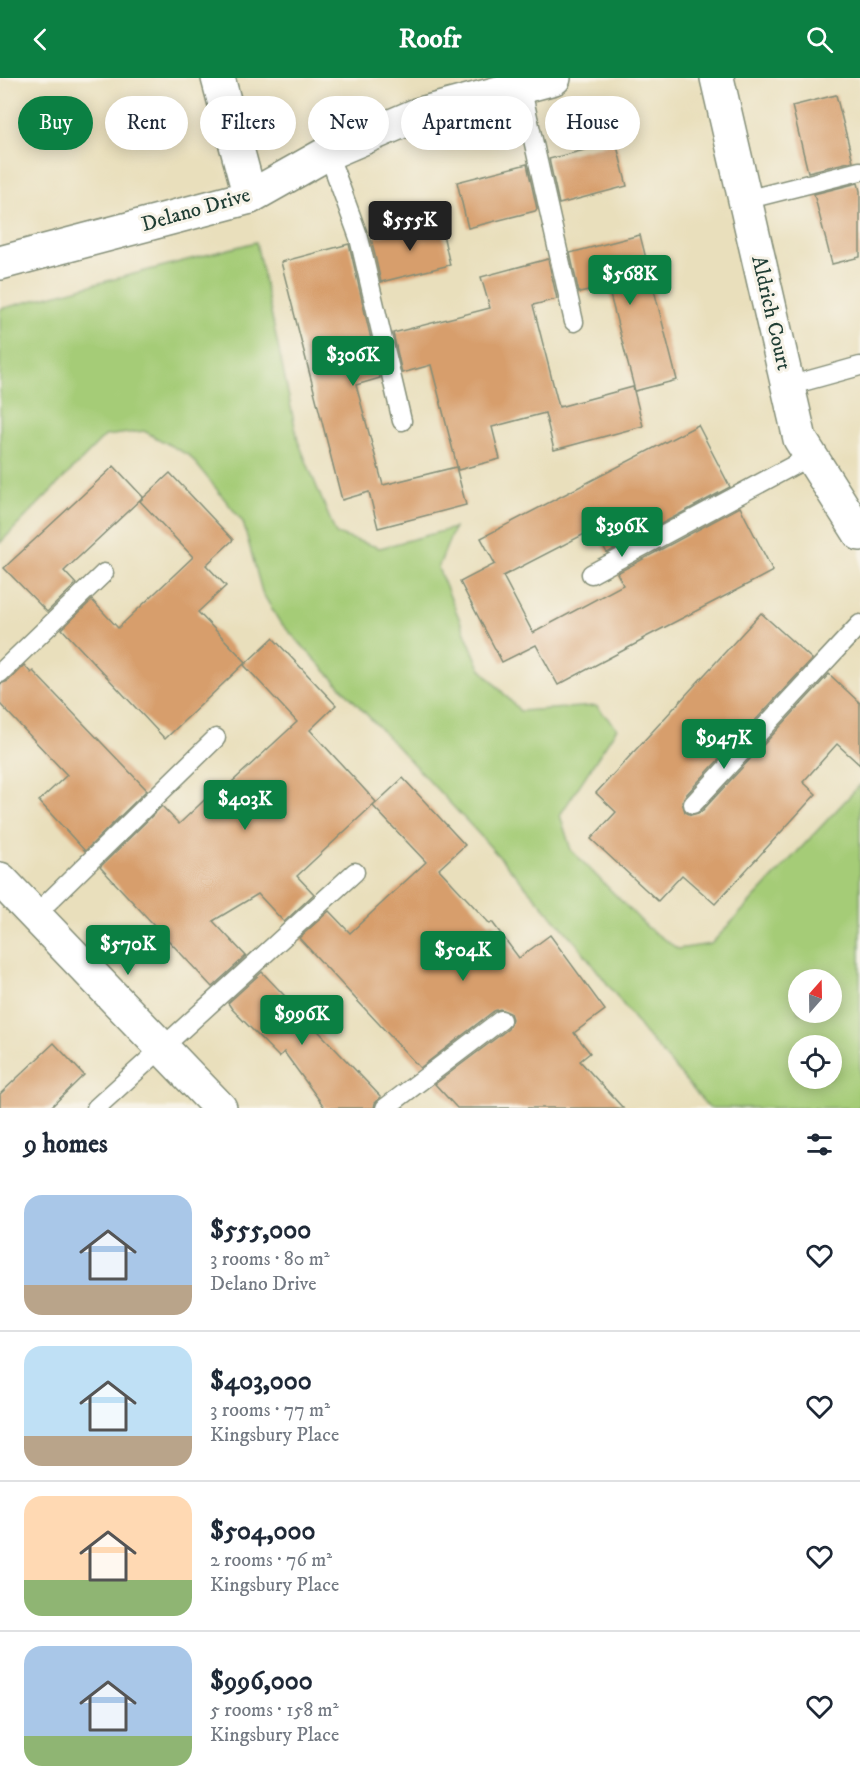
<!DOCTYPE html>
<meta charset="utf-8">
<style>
body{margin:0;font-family:"IM FELL DW Pica",serif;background:#f2f2f3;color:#1f2937;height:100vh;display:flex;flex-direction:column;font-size:22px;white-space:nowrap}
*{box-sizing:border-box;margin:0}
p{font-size:20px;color:#747a83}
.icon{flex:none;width:33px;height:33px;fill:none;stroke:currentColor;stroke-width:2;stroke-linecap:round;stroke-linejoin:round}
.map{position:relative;height:1030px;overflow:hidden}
.details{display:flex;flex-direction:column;background:#fff;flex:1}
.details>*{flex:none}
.hud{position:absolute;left:18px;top:18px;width:825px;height:54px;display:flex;gap:12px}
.needle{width:39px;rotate:20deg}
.tools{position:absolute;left:788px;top:891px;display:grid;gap:12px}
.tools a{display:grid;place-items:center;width:54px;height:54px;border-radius:50%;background:#fff;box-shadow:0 3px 15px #0003;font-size:30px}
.price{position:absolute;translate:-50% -51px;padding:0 14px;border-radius:6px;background:#0b8043;color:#fff;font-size:20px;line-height:39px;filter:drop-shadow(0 2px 3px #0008)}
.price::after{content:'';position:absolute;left:50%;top:36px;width:18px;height:14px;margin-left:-9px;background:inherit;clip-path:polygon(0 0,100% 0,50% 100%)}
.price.on{background:#222;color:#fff}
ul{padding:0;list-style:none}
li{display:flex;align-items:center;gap:18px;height:150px;padding:0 24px}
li+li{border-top:2px solid #e0e1e3}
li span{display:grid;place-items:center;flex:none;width:168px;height:120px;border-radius:18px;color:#555}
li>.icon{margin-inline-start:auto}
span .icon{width:72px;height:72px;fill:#fffc;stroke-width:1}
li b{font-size:26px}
h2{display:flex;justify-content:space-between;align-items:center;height:72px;padding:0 24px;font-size:26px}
.pill{padding:0 21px;border-radius:27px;background:#fff;box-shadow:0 3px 15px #0003;font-size:21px;line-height:54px}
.pill.on{background:#0b8043;color:#fff}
header{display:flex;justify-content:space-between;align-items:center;height:78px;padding:0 24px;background:#0b8043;color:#fff;font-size:27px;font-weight:800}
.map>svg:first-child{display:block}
.green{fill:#a5cc77;stroke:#628456;stroke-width:1.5;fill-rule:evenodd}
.building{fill:#d79e6c}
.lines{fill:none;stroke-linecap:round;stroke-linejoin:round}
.service-casing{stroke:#848e78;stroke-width:21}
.minor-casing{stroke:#848e78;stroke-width:36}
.service{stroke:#fff;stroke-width:18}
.minor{stroke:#fff;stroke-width:33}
.labels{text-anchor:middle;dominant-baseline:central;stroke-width:6;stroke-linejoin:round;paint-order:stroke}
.street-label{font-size:21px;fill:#1f3d34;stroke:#f7f3e8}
</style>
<header><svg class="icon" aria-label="back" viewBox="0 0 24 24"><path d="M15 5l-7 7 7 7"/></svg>Roofr<svg class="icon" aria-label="search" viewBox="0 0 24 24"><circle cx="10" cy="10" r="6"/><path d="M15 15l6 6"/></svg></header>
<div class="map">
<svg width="860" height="1030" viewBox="0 0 860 1030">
<rect width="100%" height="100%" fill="#f7f3e8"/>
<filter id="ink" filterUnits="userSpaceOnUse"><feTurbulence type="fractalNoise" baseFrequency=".0167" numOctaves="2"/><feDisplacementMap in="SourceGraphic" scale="12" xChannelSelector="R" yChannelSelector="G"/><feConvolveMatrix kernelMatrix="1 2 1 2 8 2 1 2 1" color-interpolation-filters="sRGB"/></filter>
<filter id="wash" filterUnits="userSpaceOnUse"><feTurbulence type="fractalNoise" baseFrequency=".008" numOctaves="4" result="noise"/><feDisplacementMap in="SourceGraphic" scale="24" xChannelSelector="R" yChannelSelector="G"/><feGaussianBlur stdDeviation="1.35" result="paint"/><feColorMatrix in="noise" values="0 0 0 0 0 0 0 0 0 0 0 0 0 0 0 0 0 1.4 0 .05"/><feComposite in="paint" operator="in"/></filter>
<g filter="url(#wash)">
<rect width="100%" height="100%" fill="#e9dfbc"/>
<path class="green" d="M 256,164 L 298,363 L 336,456 L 380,470 L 454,450 L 438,490 L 480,590 L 520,633 L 596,628 L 617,650 L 560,737 L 571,772 L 648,850 L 678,871 L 711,866 L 860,707 L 860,1030 L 709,1030 L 644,954 L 577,866 L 478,755 L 279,543 L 262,514 L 243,444 L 190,378 L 144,353 L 105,358 L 0,465 L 0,231 ZM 798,902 L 831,902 L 831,934 L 798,934 ZM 798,968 L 831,968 L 831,1000 L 798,1000 Z"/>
<g id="blocks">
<g class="building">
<polygon points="836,17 853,83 808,94 792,28"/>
<polygon points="616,64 627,108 559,126 549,81"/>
<polygon points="527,86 537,131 535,133 468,150 457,104"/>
<polygon points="858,105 860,113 860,179 832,186 814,116"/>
<polygon points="440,143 450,187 381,204 371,160"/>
<polygon points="640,157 677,302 635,313 608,209 579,215 570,175"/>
<polygon points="349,166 380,300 356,307 383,407 456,389 466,427 378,450 369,414 342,422 281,184"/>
<polygon points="548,181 557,221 533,227 559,329 633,309 643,348 554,372 545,335 492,349 500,381 458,392 431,287 402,295 393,255 490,230 481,199"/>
<polygon points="698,347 730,409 607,475 594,451 503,498 533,555 623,507 617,495 740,429 773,493 642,561 643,562 558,607 536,567 502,584 460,504 495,486 481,460"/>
<polygon points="114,388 143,419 64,493 76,506 47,534 4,490"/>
<polygon points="170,395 233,462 206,487 226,508 198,534 246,584 165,661 62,551 92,522 118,550 193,479 140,423"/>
<polygon points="761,535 812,581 685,718 682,724 685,734 691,737 701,734 829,596 860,625 860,687 837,666 803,704 816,716 715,826 682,797 658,823 591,761 616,734 596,715"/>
<polygon points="273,560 336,627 310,652 376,724 297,798 314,816 284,844 258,816 213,843 246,878 212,909 100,789 162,728 179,746 216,711 220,715 297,644 244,587"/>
<polygon points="24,587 31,595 33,593 147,712 85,773 39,723 67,697 0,626 0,606 8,603"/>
<polygon points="403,700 465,767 439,791 490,846 492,844 519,880 550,857 605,932 574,955 590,975 580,983 623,1030 457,1030 435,1006 508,951 512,941 510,935 500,931 494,933 420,990 299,860 329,833 350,855 426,784 373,728"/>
<polygon points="262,894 381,1019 375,1025 374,1030 325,1030 284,974 279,979 232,931 228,925"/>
<polygon points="54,965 84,997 50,1030 0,1030 0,1016"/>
</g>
</g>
</g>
<g filter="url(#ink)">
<use href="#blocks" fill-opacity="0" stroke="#848e78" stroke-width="1.5"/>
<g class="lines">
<g class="service-casing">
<g id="service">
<polyline points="521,8 574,244"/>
<polyline points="328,75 359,160 402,343"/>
<polyline points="745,122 860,93"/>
<polyline points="788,308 860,288"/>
<polyline points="591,496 811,378"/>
<polyline points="0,595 104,495"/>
<polyline points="693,726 860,546"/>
<polyline points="35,837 216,660"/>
<polyline points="96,1030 355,794"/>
<polyline points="385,1030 501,942"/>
</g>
</g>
<g class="minor-casing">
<g id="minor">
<polyline points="218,0 250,119"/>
<polyline points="717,0 800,361 860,456"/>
<polyline points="0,185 250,119 328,75 417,37 554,0"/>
<polyline points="0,801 220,1030"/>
</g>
</g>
<use href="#service" class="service"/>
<use href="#minor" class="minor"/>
</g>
</g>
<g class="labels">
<g class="street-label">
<text transform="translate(196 132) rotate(-16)">Delano Drive</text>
<text transform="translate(771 235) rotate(77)">Aldrich Court</text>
</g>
</g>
</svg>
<div class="tools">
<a><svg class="needle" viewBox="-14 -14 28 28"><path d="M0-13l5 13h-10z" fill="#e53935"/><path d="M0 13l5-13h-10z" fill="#747a83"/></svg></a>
<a><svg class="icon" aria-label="locate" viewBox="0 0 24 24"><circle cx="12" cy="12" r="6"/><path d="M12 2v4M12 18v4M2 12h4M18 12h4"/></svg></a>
</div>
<b class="price on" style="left:410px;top:174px">$555K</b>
<b class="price" style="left:630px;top:228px">$568K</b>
<b class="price" style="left:353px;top:309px">$306K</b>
<b class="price" style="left:622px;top:480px">$396K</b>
<b class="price" style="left:724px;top:692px">$947K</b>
<b class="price" style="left:245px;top:753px">$403K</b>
<b class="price" style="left:128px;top:898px">$570K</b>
<b class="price" style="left:463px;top:904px">$504K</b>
<b class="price" style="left:302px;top:968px">$996K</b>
<div class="hud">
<a class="pill on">Buy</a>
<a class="pill">Rent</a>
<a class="pill">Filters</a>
<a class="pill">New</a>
<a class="pill">Apartment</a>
<a class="pill">House</a>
</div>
</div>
<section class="details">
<h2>9 homes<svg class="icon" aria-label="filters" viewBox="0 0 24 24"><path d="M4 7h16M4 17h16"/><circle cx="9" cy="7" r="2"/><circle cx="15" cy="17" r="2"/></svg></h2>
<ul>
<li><span style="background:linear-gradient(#a9c7e8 75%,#b9a48a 0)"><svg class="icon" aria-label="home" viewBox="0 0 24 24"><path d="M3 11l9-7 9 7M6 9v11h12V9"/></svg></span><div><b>$555,000</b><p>3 rooms · 80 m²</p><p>Delano Drive</p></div><svg class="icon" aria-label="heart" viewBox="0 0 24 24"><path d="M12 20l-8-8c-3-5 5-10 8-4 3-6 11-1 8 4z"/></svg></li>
<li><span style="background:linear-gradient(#bfe0f5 75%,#b9a48a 0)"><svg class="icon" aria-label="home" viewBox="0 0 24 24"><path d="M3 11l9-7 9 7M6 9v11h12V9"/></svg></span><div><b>$403,000</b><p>3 rooms · 77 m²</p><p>Kingsbury Place</p></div><svg class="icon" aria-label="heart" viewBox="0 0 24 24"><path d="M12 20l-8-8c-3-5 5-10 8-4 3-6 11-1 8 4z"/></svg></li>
<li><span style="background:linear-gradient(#ffd9b3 70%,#8fb573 0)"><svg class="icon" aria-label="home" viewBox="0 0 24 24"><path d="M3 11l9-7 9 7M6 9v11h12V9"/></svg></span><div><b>$504,000</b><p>2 rooms · 76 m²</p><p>Kingsbury Place</p></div><svg class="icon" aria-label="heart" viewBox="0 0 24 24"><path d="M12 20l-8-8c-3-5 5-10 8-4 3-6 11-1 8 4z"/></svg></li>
<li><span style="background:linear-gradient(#a9c7e8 75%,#8fb573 0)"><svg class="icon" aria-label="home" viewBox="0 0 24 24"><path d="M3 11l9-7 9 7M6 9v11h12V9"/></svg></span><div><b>$996,000</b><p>5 rooms · 158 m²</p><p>Kingsbury Place</p></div><svg class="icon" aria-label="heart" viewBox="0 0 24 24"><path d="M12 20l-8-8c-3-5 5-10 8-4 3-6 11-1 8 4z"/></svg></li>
</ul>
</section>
